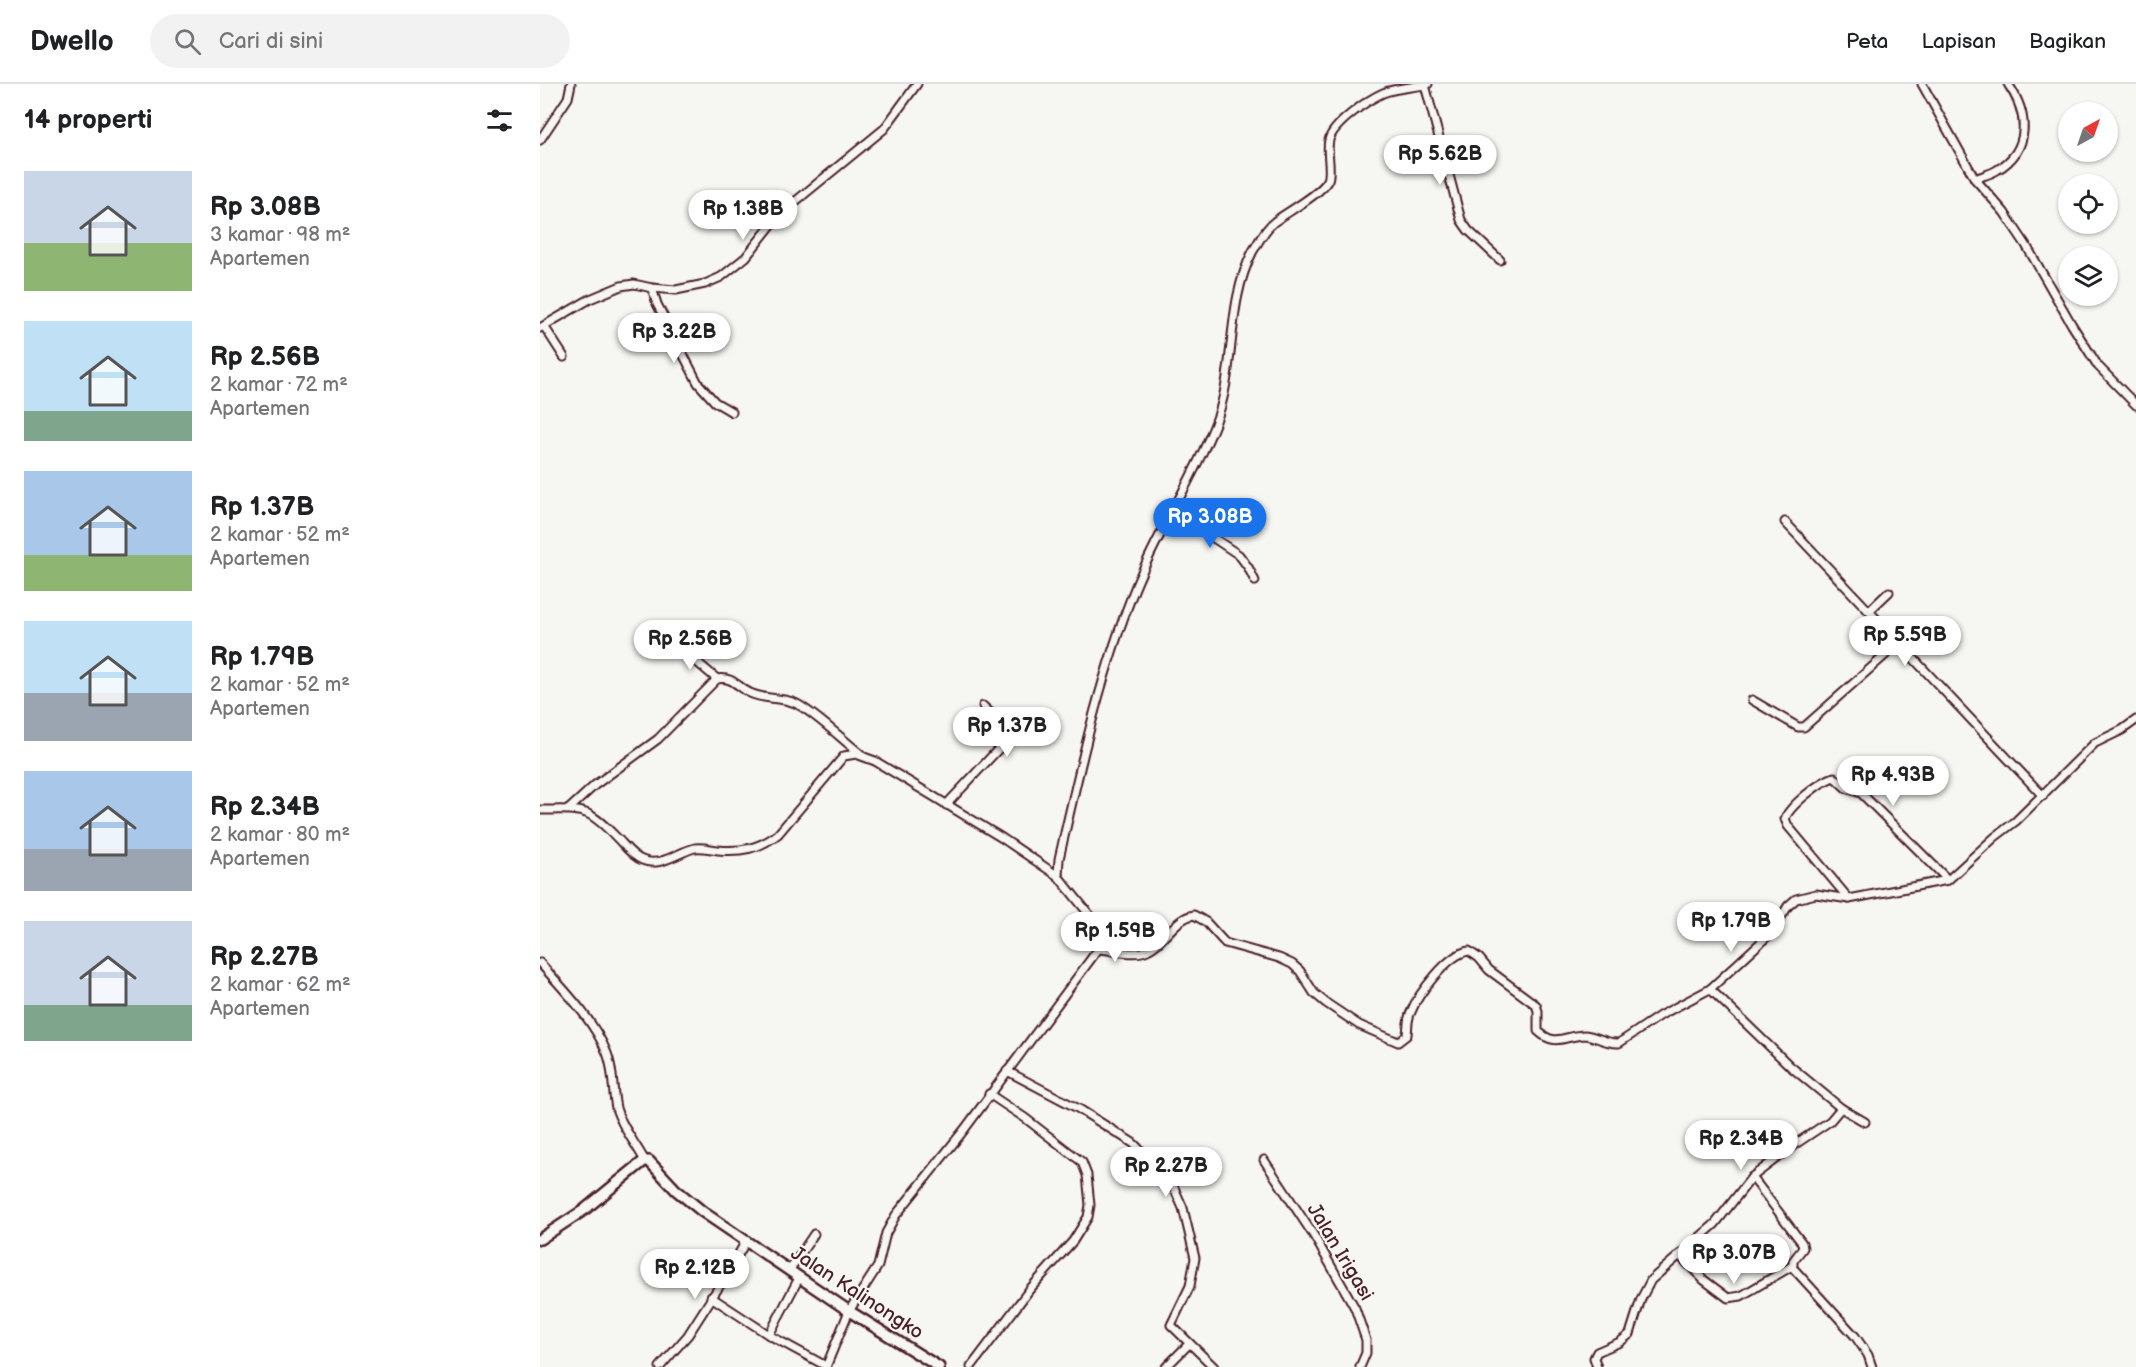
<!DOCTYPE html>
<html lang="id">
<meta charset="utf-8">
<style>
body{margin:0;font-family:"Balsamiq Sans",sans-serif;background:#f2f2f2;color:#202124;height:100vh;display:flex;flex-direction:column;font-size:22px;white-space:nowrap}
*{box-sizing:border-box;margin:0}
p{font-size:20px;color:#757577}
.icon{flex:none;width:33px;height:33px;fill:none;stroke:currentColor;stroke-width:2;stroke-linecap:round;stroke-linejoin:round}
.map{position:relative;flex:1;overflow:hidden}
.sheet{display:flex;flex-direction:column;background:#fff;width:540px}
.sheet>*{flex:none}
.needle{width:39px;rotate:40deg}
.controls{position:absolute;left:1518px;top:18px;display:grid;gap:12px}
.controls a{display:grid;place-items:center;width:60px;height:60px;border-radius:50%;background:#fff;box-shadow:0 2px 4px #0004;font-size:30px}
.price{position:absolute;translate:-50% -51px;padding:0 14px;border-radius:21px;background:#fff;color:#222;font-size:20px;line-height:39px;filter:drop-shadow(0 2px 3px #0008)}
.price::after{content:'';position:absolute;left:50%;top:36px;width:18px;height:14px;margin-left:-9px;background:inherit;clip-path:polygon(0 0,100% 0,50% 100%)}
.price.selected{background:#1a73e8;color:#fff}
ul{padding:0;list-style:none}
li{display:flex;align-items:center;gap:18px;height:150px;padding:0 24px}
li span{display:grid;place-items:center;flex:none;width:168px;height:120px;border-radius:0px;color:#555}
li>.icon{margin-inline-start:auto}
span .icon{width:72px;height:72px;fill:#fffc;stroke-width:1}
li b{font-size:26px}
h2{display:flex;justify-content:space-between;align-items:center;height:72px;padding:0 24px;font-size:26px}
header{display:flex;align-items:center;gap:36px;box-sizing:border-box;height:84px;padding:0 30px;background:#fff;border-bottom:2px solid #e0e0e0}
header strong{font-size:28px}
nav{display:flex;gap:33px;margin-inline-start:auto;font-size:21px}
.search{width:420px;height:54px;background:#f2f2f2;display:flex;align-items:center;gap:15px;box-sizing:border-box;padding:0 21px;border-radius:33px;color:#757577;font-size:22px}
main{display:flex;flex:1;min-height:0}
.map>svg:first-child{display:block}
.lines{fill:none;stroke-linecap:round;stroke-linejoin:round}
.minor-casing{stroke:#4a1f2b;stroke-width:11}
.tertiary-casing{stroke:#4a1f2b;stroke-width:14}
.minor{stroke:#f6f6f2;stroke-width:7}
.tertiary{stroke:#f6f6f2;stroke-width:9}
.labels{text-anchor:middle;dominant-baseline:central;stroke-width:4.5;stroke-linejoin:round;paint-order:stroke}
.street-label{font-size:20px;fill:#4a1f2b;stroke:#f6f6f2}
</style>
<header>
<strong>Dwello</strong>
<div class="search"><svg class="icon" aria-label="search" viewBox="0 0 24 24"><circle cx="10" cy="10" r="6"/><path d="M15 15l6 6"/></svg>Cari di sini</div>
<nav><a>Peta</a><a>Lapisan</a><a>Bagikan</a></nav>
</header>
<main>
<section class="sheet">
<h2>14 properti<svg class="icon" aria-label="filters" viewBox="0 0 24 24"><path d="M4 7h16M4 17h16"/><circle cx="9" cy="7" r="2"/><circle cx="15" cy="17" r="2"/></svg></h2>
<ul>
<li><span style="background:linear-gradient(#c9d6e8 60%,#8fb573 0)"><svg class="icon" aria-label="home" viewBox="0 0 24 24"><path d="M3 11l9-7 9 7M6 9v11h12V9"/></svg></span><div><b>Rp 3.08B</b><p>3 kamar · 98 m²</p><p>Apartemen</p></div></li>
<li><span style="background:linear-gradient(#bfe0f5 75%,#7fa58c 0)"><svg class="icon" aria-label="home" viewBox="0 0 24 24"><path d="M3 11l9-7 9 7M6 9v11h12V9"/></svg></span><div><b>Rp 2.56B</b><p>2 kamar · 72 m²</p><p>Apartemen</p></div></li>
<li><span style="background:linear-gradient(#a9c7e8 70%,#8fb573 0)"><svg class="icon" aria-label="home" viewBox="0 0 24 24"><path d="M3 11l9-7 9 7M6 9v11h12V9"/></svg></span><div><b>Rp 1.37B</b><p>2 kamar · 52 m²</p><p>Apartemen</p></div></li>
<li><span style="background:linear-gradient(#bfe0f5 60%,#9aa5b1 0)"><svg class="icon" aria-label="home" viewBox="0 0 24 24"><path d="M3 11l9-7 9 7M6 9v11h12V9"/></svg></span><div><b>Rp 1.79B</b><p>2 kamar · 52 m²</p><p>Apartemen</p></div></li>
<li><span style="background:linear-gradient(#a9c7e8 65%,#9aa5b1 0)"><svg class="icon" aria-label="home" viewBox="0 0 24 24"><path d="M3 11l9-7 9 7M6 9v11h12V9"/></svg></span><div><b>Rp 2.34B</b><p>2 kamar · 80 m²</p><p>Apartemen</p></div></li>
<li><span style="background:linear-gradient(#c9d6e8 70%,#7fa58c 0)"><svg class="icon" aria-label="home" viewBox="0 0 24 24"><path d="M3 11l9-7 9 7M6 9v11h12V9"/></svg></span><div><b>Rp 2.27B</b><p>2 kamar · 62 m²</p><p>Apartemen</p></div></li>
</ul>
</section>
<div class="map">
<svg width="1596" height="1283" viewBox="0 0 1596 1283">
<rect width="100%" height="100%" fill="#f6f6f2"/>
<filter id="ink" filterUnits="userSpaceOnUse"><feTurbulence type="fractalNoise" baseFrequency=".0167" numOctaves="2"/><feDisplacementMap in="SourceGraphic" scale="12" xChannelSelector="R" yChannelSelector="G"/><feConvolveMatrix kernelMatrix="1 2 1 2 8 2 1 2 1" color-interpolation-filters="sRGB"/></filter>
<g filter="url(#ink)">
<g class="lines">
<g class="minor-casing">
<g id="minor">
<polyline points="1382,0 1435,95 1464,128 1486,161 1532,241 1558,282 1596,321"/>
<polyline points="885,1 921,136 928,146 960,176"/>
<polyline points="0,56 28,14 31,0"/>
<path d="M 1435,95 C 1442,92 1451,90 1457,86 C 1491,66 1489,30 1468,0"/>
<polyline points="112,204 117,220 158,299 175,318 192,328"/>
<polyline points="4,242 24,273"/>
<polyline points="0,244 50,215 81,202 94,200 112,204 136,206 165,200 181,193 206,173 240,130 344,45 377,0"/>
<polyline points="633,427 699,471 708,483 715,497"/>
<polyline points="1245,438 1503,712"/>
<polyline points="1329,527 1349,508"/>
<polyline points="138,562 177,595"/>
<polyline points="1212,616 1258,643 1264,643 1359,559"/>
<polyline points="406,721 465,658 468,653 461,639 443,622"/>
<path d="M 29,725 L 55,701 L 118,655 L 177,595 C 192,592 198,603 210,609 C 225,616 241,613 255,619 C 273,627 305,658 322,671"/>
<path d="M 0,726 C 44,726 46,722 78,755 C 85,762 92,772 102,776 C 120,784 138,768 155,764 C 162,763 170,765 178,766 C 201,768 219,765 238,750 L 304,672 L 316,670 L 335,677 L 462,754 L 518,792"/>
<path d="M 1309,815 L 1248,742 L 1245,735 C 1249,722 1281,697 1294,693 L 1306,704 L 1321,709 L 1408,796"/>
<path d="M 559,865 C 572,866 589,871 602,868 C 623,863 633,834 654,831 L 666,838 L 685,859 L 739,874 L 752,880 L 760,887 L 774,909 L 786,919 L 819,941 L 858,958 L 867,951 C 868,943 867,935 871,928 C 878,910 909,869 929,867 L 939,874 L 949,886 L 996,921 L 998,927 L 998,947 C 1016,964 1025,951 1045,951 C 1056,952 1067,960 1079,959 L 1121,931 L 1170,905 L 1232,848 L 1248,822 L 1256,815 L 1276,810 L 1309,815 L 1408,796 L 1455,753 L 1476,737 L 1555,659 L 1582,646 L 1596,636"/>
<path d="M 0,879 C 24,906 53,935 67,969 C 74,986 72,1005 76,1024 C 81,1042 96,1060 105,1077"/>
<polyline points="467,987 539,1025 593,1059 630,1095 643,1124 655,1174 650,1202 631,1241 674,1283"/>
<polyline points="1301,1024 1325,1038"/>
<polyline points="724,1076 774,1152 815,1224 826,1256 826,1269 820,1283"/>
<polyline points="1212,1093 1262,1159 1263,1164 1253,1177 1253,1184 1315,1252 1328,1271 1332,1283"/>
<polyline points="1139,1171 1164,1196 1188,1214 1201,1212 1252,1182"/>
<polyline points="249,1187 274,1150"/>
<polyline points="171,1213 229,1251 286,1282"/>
<polyline points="229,1251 259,1194"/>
<polyline points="120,1283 148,1251 189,1187 206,1157"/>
<path d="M 286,1283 L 309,1227 L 338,1182 L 346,1149 L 356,1131 L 424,1046 L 562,860 L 563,850 L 557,840 L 518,792 L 519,775 C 540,683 560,591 595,504 C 618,447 653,396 675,340 C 697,285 685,221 713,167 C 719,157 725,145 734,138 C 747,128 781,110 788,96 C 792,87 786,67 789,56 C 793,40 829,15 843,9 C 857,3 873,4 888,0"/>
<polyline points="431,1283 490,1205 533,1157 548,1133 550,1121 547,1091 542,1078 485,1034 449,1010"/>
<polyline points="626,1283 649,1260"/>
<polyline points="1057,1283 1054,1274 1057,1268 1080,1258 1090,1250 1101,1215 1111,1196 1175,1140 1212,1093 1254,1061 1290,1037 1301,1024 1250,982 1170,905"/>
</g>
</g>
<g class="tertiary-casing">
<polyline id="tertiary" points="0,1155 44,1126 104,1077 109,1077 136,1106 163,1128 309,1227 399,1283"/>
</g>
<use href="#minor" class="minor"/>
<use href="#tertiary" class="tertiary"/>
</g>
</g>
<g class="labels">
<g class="street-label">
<text transform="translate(800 1168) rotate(59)">Jalan Irigasi</text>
<text transform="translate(317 1209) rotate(33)">Jalan Kalinongko</text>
</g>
</g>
</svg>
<div class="controls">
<a><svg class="needle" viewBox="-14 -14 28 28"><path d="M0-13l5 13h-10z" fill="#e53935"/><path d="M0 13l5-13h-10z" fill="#757577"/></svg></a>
<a><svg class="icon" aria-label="locate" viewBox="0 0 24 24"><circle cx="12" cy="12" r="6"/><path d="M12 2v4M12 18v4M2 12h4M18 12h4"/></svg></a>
<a><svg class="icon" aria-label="layers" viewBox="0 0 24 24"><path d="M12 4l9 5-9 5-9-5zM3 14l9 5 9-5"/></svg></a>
</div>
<b class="price" style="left:900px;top:102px">Rp 5.62B</b>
<b class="price" style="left:203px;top:157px">Rp 1.38B</b>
<b class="price" style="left:134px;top:280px">Rp 3.22B</b>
<b class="price selected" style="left:670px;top:465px">Rp 3.08B</b>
<b class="price" style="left:1365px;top:583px">Rp 5.59B</b>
<b class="price" style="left:150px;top:587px">Rp 2.56B</b>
<b class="price" style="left:467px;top:674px">Rp 1.37B</b>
<b class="price" style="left:1353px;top:723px">Rp 4.93B</b>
<b class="price" style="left:1191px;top:869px">Rp 1.79B</b>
<b class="price" style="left:575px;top:879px">Rp 1.59B</b>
<b class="price" style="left:1201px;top:1087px">Rp 2.34B</b>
<b class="price" style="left:626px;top:1114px">Rp 2.27B</b>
<b class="price" style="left:1194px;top:1201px">Rp 3.07B</b>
<b class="price" style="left:155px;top:1216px">Rp 2.12B</b>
</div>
</main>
